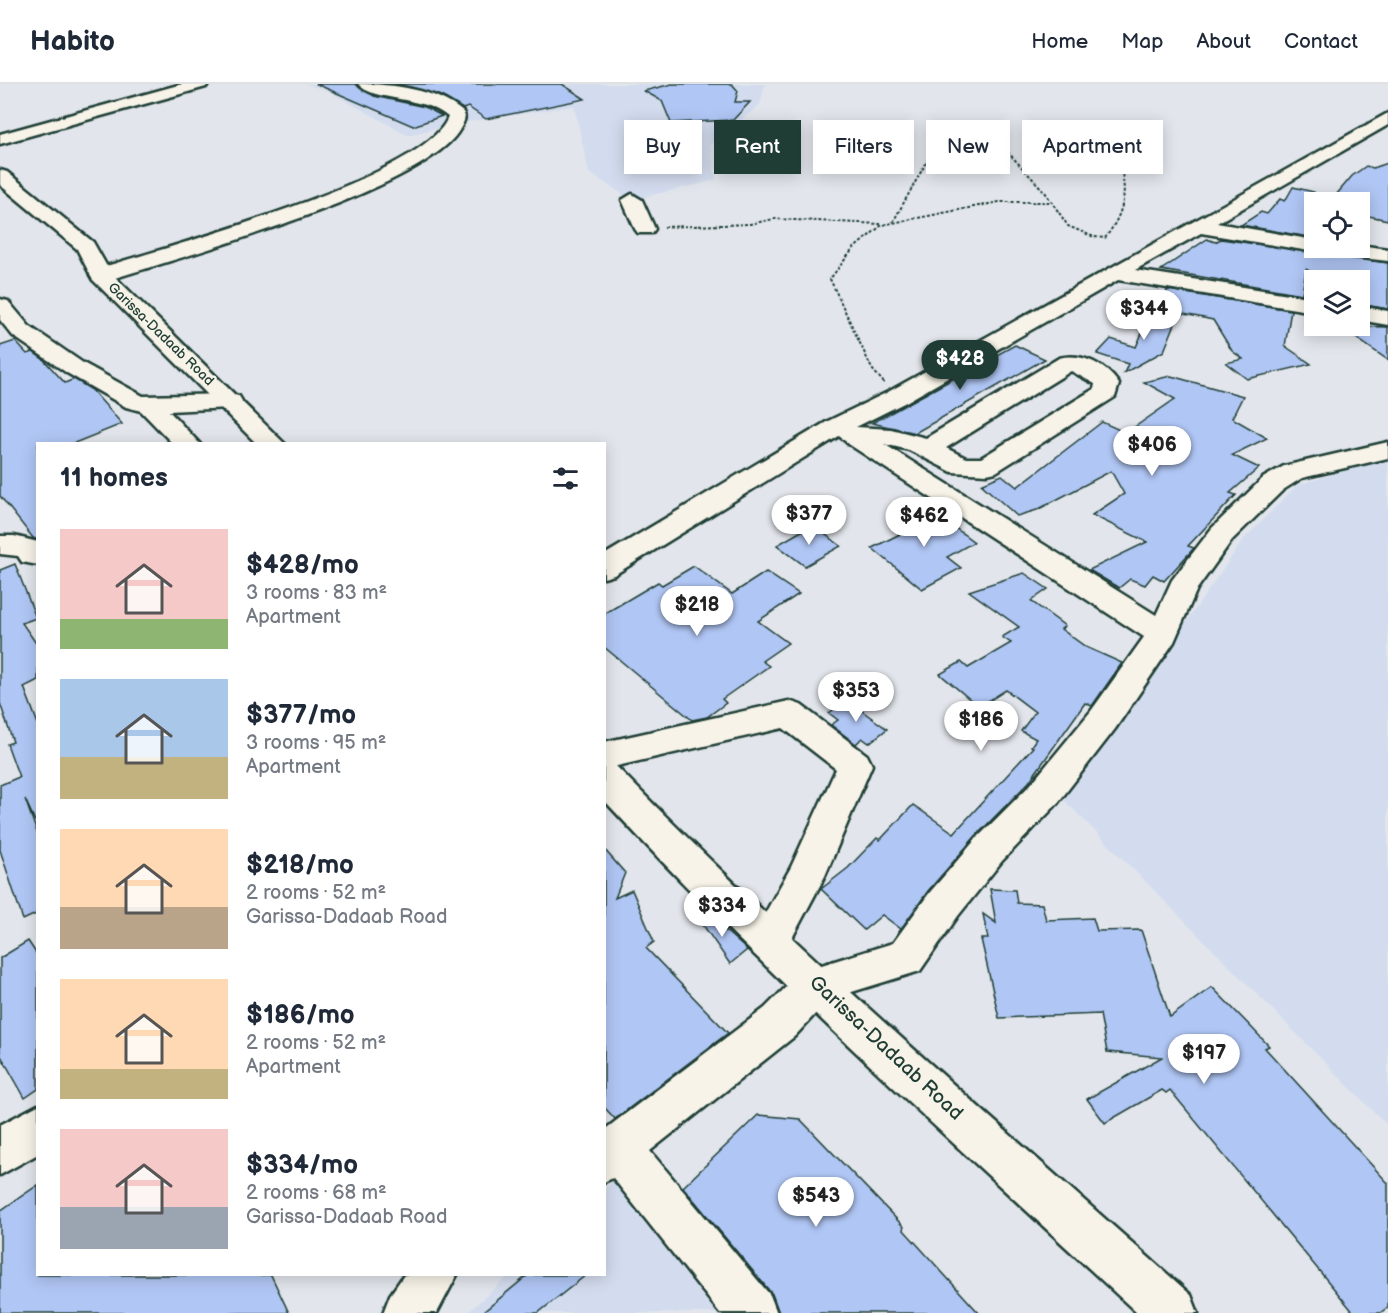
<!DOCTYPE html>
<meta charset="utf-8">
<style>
body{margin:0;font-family:"Balsamiq Sans",sans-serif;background:#f2f2f3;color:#1f2937;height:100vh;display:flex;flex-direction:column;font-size:22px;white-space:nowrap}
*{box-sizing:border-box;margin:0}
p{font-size:20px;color:#747a83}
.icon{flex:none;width:33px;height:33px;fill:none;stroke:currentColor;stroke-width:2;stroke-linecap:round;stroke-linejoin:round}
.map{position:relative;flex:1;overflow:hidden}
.sheet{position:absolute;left:36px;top:358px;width:570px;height:834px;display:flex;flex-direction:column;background:#fff;border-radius:0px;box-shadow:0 3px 15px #0003}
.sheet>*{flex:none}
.banner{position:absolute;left:624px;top:36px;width:570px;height:54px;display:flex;gap:12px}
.tools{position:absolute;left:1304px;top:108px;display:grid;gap:12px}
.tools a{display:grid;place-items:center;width:66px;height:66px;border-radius:0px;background:#fff;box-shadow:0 3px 15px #0003;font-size:30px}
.price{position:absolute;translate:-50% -51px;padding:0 14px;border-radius:21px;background:#fff;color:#222;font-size:20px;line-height:39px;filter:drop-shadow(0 2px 3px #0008)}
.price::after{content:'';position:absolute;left:50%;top:36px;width:18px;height:14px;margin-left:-9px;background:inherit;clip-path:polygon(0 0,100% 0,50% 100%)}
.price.active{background:#1f3d34;color:#fff}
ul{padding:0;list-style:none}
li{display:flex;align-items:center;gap:18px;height:150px;padding:0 24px}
li span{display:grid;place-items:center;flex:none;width:168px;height:120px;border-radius:0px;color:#555}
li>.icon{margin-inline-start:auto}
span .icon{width:72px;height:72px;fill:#fffc;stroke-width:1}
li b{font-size:26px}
h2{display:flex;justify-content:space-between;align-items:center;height:72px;padding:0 24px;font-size:26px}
.chip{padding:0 21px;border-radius:0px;background:#fff;box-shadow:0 3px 15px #0003;font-size:21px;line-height:54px}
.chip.active{background:#1f3d34;color:#fff}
header{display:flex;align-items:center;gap:36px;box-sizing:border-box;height:84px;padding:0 30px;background:#fff;border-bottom:2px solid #e0e1e3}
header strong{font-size:28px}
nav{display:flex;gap:33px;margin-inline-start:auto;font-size:21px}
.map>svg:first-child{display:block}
.built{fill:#d3dcee}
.building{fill:#b0c6f4;stroke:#1f3d34;stroke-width:1.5}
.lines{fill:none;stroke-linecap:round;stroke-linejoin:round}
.minor-casing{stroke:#1f3d34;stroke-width:5}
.highway-casing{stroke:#1f3d34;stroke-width:5}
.path{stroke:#1f3d34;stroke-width:2;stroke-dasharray:3 2;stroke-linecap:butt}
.minor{fill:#f7f3e8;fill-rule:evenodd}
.highway{fill:#f7f3e8;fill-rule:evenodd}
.labels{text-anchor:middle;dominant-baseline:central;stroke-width:4.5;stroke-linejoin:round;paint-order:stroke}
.far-street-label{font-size:14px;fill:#1f3d34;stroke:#f7f3e8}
.near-street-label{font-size:20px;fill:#1f3d34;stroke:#f7f3e8}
</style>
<header>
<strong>Habito</strong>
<nav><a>Home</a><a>Map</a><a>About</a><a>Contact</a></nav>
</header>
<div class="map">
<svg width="1388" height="1229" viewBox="0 0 1388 1229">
<rect width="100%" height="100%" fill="#e2e6ec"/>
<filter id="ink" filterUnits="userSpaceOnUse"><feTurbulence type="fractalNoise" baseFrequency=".0167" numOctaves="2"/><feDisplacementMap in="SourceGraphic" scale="12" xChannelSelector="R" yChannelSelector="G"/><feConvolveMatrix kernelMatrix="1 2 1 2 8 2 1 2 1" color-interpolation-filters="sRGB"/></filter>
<g filter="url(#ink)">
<g class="built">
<polygon points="305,0 765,0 760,21 710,61 716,96 632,116 589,89 574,22 461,39 408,51 326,6"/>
<polygon points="1388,374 1388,1042 1063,715 1243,456 1297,401"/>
<polygon points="626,1086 743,1229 467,1229 509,1191 604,1191 605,1105"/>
</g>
<g class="building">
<polygon points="316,0 356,0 374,12 425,23 442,32 413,42"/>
<polygon points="395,0 562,0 585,15 486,35 468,23 463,25 441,12"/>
<polygon points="672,0 732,0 738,7 735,18 750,18 733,36 671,39 662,17 644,7"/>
<polygon points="1388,79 1388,136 1359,130 1359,116 1336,111 1352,92 1366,82 1373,84"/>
<polygon points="1293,103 1314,108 1314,154 1241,141 1261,128 1267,130 1280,115 1285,117"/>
<polygon points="1207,155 1215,158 1221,155 1388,179 1388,225 1359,220 1359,196 1323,196 1306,185 1302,210 1161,186"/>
<polygon points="1167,206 1291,226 1285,262 1311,280 1247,295 1226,279 1243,275 1232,267 1213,236 1164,226"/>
<polygon points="1153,224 1179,230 1164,267 1124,289 1128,280 1097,270 1111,255 1136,263"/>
<polygon points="1339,242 1388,243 1388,276"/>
<polygon points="15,257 27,270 33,268 44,276 65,299 74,295 92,306 122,340 72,360 38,360 38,456 33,454 0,412 0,262"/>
<polygon points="1015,261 1045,275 915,349 872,339"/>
<polygon points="1171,292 1243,312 1232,334 1267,354 1232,371 1259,384 1230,409 1236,411 1188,462 1194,464 1164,497 1153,491 1145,501 1130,495 1119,504 1089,486 1147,458 1092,431 1124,410 1111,387 1037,426 1017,432 981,400 1002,391 1017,403 1102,338 1126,349 1175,315 1144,298"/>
<polygon points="927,423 974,458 947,473 961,484 922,505 872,464 902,449 898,446 908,441 901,436"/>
<polygon points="812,441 841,462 805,482 777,461"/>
<polygon points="15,480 36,534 22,539 38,562 38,596 24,603 38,640 38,737 35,737 25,715 38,751 38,829 23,836 0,766 0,701 19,693 7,660 13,658 0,619 0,486"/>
<polygon points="694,482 732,510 766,488 799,510 758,537 788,559 762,577 769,582 722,615 726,619 707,633 692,636 604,563 604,530 658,498 662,501"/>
<polygon points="1024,489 1048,505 1031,517 1065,542 1061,545 1086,563 1122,579 1092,622 1085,619 1029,698 974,754 928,807 901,845 882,831 864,846 821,805 848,784 877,754 880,756 913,721 954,749 1033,663 1031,662 1036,655 1021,647 1035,628 1006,606 979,623 940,590 961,578 968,584 1011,559 1002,553 1019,543 969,507"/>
<polygon points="847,616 887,645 869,659 862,654 856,660 831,641 838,636 829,629"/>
<polygon points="604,765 625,789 615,814 632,806 654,858 646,864 728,949 615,1035 604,1023"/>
<polygon points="990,805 1015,806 1017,819 1042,820 1046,836 1093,834 1097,847 1141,846 1170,933 1212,903 1252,944 1269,962 1265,964 1388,1099 1388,1223 1380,1229 1354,1229 1170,1006 1166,1009 1162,1006 1105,1039 1087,1015 1162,973 1107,968 1100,930 999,934 981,855 988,855 983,830 996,839"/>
<polygon points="702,826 747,866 730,880 696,831"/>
<polygon points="28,857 38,872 38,1005 25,1014 0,970 0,874"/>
<polygon points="758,1031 800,1035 904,1143 903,1145 979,1229 779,1229 772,1210 683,1103"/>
<polygon points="38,1101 38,1191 271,1191 289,1229 0,1229 0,1127"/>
<polygon points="528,1191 586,1191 538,1229 482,1229"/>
</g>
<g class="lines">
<g class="minor-casing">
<g id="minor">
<polygon points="182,0 208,0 206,3 0,60 0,50"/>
<path d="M 358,0 C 393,0 436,5 463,28 C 467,34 463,39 460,45 C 427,105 181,173 109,196 L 93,196 L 90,191 L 93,186 C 161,165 426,94 448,33 C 423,11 373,18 358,0 Z"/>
<path d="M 1388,29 L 1388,41 L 1217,139 L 1314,156 L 1314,164 L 1359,161 L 1388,165 L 1388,177 L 1327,170 L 1201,149 L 1135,186 L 1314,214 L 1314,228 L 1118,196 L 906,318 L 856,343 L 891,345 L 926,354 L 1059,274 C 1082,268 1106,281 1119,300 L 1115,313 L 996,388 L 987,390 L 952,388 L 909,366 L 884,360 L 1156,531 L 1172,496 L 1212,444 L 1263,394 L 1284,382 L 1388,358 L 1388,374 L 1302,394 L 1283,406 L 1232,456 L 1197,505 L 1174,558 L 1115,645 L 1057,720 L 1002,777 L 958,832 L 920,887 L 829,915 L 795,952 L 650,1067 L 770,1211 L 777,1229 L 720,1229 L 613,1094 L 604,1098 L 604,1046 L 765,924 L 802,887 L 893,859 L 930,808 L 976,755 L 1031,700 L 1091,627 L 1144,553 L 850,361 L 839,352 L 614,491 L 604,494 L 604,471 L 828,337 L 888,308 ZM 1071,287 L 1095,300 L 1094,305 L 981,374 L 966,374 L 946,364 Z"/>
<polygon points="632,110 642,116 655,145 652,149 638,149 635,145 622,116"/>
<polygon points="0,215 8,217 29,242 83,279 143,312 230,310 239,312 242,317 239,322 230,324 169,327 200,360 173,360 141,327 126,323 67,289 13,252 0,236"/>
<polygon points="1359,222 1388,227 1388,241 1359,236"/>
<polygon points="0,452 14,452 38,458 38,481 22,478 18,472 0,470"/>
<polygon points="789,617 801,621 867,671 872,681 825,792 783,871 769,876 755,871 749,858 791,783 836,685 783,644 604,685 604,658"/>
<polygon points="38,1021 38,1070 0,1091 0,1041"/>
<polygon points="404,1191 457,1191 437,1229 383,1229 390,1211"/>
</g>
</g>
<g class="highway-casing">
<g id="highway">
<polygon points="0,86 7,88 93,158 110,188 285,360 257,360 93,196 77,165 0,101"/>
<path d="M 604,678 L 616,682 C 798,869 997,1038 1191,1211 L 1198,1229 L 1137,1229 C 957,1061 771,897 604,716 Z"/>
</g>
</g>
<g class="path">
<path d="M 987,46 L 1045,108 L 1068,142 L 1094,153 L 1105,154 C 1134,117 1125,89 1108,51"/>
<polyline points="893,138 941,52 947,46"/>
<polyline points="664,143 750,140 774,135 880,140"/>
<polyline points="884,299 872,285 830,195 853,165 882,141 999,118 1051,118"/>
</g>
<use href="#minor" class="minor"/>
<use href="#highway" class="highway"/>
</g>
</g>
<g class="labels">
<g class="far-street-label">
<text transform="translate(161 250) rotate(44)">Garissa-Dadaab Road</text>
</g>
<g class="near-street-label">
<text transform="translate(886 964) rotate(43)">Garissa-Dadaab Road</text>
</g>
</g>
</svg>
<div class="tools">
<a><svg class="icon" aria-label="locate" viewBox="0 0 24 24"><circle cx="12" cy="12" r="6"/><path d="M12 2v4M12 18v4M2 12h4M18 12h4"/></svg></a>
<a><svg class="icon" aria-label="layers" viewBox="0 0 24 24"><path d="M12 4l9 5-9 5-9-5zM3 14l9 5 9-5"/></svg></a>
</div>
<b class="price" style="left:1144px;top:257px">$344</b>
<b class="price active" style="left:960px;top:307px">$428</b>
<b class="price" style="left:1152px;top:393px">$406</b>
<b class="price" style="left:809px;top:462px">$377</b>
<b class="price" style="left:924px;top:464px">$462</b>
<b class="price" style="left:697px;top:553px">$218</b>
<b class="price" style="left:856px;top:639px">$353</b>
<b class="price" style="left:981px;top:668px">$186</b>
<b class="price" style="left:722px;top:854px">$334</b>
<b class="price" style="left:1204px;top:1001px">$197</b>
<b class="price" style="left:816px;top:1144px">$543</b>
<div class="banner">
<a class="chip">Buy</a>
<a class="chip active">Rent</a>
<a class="chip">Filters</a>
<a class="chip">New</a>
<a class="chip">Apartment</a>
</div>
<section class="sheet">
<h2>11 homes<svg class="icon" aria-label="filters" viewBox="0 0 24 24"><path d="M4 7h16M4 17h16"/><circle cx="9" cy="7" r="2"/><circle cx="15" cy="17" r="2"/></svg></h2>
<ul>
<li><span style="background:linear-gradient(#f6c9c9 75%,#8fb573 0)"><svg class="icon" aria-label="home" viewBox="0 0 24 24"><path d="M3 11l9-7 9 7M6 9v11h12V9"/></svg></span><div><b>$428/mo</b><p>3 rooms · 83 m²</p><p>Apartment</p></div></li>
<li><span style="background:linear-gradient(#a9c7e8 65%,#c2b280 0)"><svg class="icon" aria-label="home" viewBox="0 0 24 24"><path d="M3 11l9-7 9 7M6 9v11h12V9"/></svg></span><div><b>$377/mo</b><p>3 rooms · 95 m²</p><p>Apartment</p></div></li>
<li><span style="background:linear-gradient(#ffd9b3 65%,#b9a48a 0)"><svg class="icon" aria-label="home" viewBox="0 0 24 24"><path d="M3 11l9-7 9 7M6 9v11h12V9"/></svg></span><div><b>$218/mo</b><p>2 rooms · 52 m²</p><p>Garissa-Dadaab Road</p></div></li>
<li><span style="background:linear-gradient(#ffd9b3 75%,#c2b280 0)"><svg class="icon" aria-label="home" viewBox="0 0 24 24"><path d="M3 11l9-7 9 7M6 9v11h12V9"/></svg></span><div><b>$186/mo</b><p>2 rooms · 52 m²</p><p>Apartment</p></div></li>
<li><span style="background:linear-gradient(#f6c9c9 65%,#9aa5b1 0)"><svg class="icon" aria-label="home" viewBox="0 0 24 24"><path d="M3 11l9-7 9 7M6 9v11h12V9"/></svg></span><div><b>$334/mo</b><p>2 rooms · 68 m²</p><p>Garissa-Dadaab Road</p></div></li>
</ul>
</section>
</div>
